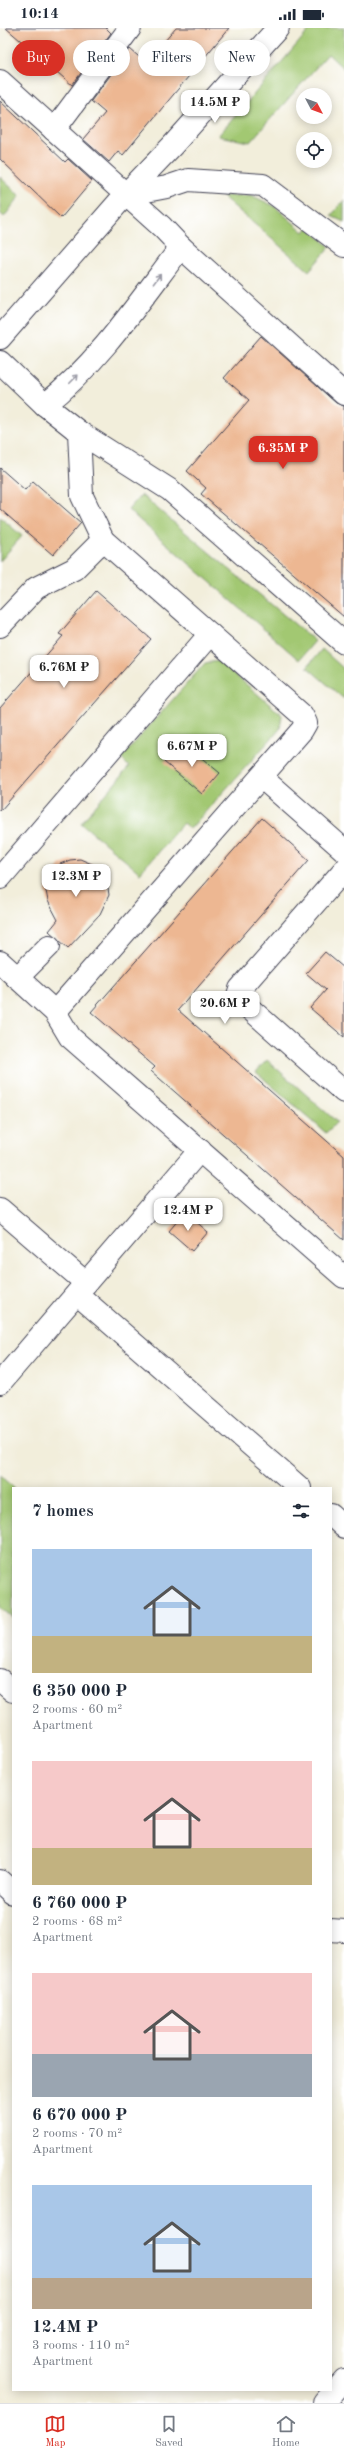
<!DOCTYPE html>
<meta charset="utf-8">
<style>
body{margin:0;font-family:"Old Standard TT",serif;background:#f2f2f3;color:#1f2937;height:100vh;display:flex;flex-direction:column;font-size:15px;white-space:nowrap}
*{box-sizing:border-box;margin:0}
p{font-size:13px;color:#747a83}
.icon{flex:none;width:22px;height:22px;fill:none;stroke:currentColor;stroke-width:2;stroke-linecap:round;stroke-linejoin:round}
.map{position:relative;flex:1;overflow:hidden}
.panel{position:absolute;left:12px;top:1459px;width:320px;height:904px;display:flex;flex-direction:column;background:#fff;border-radius:0px;box-shadow:0 2px 10px #0003}
.panel>*{flex:none}
.top-card{position:absolute;left:12px;top:12px;width:320px;height:36px;display:flex;gap:8px}
.needle{width:26px;rotate:131deg}
.fabs{position:absolute;left:296px;top:60px;display:grid;gap:8px}
.fabs a{display:grid;place-items:center;width:36px;height:36px;border-radius:50%;background:#fff;box-shadow:0 2px 10px #0003;font-size:20px}
.price{position:absolute;translate:-50% -34px;padding:0 9px;border-radius:8px;background:#fff;color:#222;font-size:13px;line-height:26px;filter:drop-shadow(0 1px 2px #0008)}
.price::after{content:'';position:absolute;left:50%;top:24px;width:12px;height:9px;margin-left:-6px;background:inherit;clip-path:polygon(0 0,100% 0,50% 100%)}
.price.active{background:#d93025;color:#fff}
ul{padding:0;list-style:none}
li{display:grid;align-content:center;gap:8px;height:212px;padding:0 20px}
li span{display:grid;place-items:center;height:124px;border-radius:0px;color:#555}
li>.icon{margin-inline-start:auto}
span .icon{width:72px;height:72px;fill:#fffc;stroke-width:1}
li b{font-size:17px}
h2{display:flex;justify-content:space-between;align-items:center;height:48px;padding:0 20px;font-size:17px}
.tag{padding:0 14px;border-radius:18px;background:#fff;box-shadow:0 2px 10px #0003;font-size:14px;line-height:36px}
.tag.active{background:#d93025;color:#fff}
.status{display:flex;justify-content:space-between;align-items:center;height:28px;padding:0 20px;background:#fff;direction:ltr}
.status svg{height:11px;fill:currentColor}
.dock{display:flex;justify-content:space-around;align-items:center;height:56px;border-top:1px solid #e0e1e3;background:#fff;font-size:11px;color:#747a83}
.dock a{display:grid;justify-items:center;gap:2px}
.dock .active{color:#d93025}
.map>svg:first-child{display:block}
.green{fill:#a2c872;stroke:#627556}
.building{fill:#edb792}
.lines{fill:none;stroke-linecap:round;stroke-linejoin:round}
.minor-casing{stroke:#414153;stroke-width:24}
.minor{stroke:#fff;stroke-width:22}
.oneway{stroke:#9c9ca7}
</style>
<div class="status"><b>10:14</b><svg viewBox="0 0 49 12"><path d="M0 12V9h3v3zM5 12V6h3v6zM10 12V3h3v9zM15 12V0h3v12zM26 1h20v11H26zM47 4h2v5h-2z"/></svg></div>
<div class="map">
<svg width="344" height="2375" viewBox="0 0 344 2375">
<rect width="100%" height="100%" fill="#fff"/>
<filter id="ink" filterUnits="userSpaceOnUse"><feTurbulence type="fractalNoise" baseFrequency=".025" numOctaves="2"/><feDisplacementMap in="SourceGraphic" scale="8" xChannelSelector="R" yChannelSelector="G"/><feConvolveMatrix kernelMatrix="1 2 1 2 8 2 1 2 1" color-interpolation-filters="sRGB"/></filter>
<filter id="wash" filterUnits="userSpaceOnUse"><feTurbulence type="fractalNoise" baseFrequency=".012" numOctaves="4" result="noise"/><feDisplacementMap in="SourceGraphic" scale="16" xChannelSelector="R" yChannelSelector="G"/><feGaussianBlur stdDeviation="0.9" result="paint"/><feColorMatrix in="noise" values="0 0 0 0 0 0 0 0 0 0 0 0 0 0 0 0 0 1.4 0 .05"/><feComposite in="paint" operator="in"/></filter>
<g filter="url(#wash)">
<rect width="100%" height="100%" fill="#f2eedb"/>
<g class="green">
<polygon points="311,0 344,0 344,41 328,26 250,114 218,108"/>
<polygon points="0,149 20,168 4,189 0,185"/>
<polygon points="251,167 274,178 304,204 308,199 330,219 309,243 222,168"/>
<polygon points="344,172 344,194 331,188"/>
<polygon points="141,467 315,613 299,632 128,482"/>
<polygon points="0,489 22,508 0,533"/>
<polygon points="322,621 344,641 344,671 307,639"/>
<polygon points="219,633 282,687 280,701 190,801 183,795 140,845 81,795 129,739 121,730 205,635"/>
<polygon points="267,1032 337,1094 326,1105 256,1044"/>
<polygon points="0,1447 15,1460 13,1460 13,1590 0,1579"/>
</g>
<g id="blocks">
<g class="building">
<polygon points="6,0 106,0 111,5 72,57"/>
<polygon points="176,0 229,0 123,127 118,123 109,134 83,111 105,85 91,73 130,21 146,35"/>
<polygon points="0,73 65,134 68,131 92,153 61,190 0,131"/>
<polygon points="261,308 336,375 344,378 344,589 201,466 206,460 187,443 249,372 224,350"/>
<polygon points="0,440 25,462 33,453 81,495 53,527 0,481"/>
<polygon points="96,563 151,611 0,783 0,680 63,608 59,606"/>
<polygon points="181,713 220,745 202,766 164,734"/>
<polygon points="262,790 309,832 178,982 344,1128 344,1212 151,1043 155,1039 91,984"/>
<polygon points="80,831 99,839 106,847 109,867 100,886 68,920 49,903 58,892 48,873 46,863 48,853 60,836 70,832"/>
<polygon points="325,924 344,940 344,1009 310,980 326,962 306,945"/>
<polygon points="185,1184 208,1204 192,1223 169,1203"/>
</g>
</g>
</g>
<g filter="url(#ink)">
<use href="#blocks" fill-opacity="0" stroke="#414153" stroke-width="1"/>
<g class="lines">
<g class="minor-casing">
<g id="minor">
<path d="M 0,53 L 162,199 L 181,219 C 139,274 99,334 45,377"/>
<polyline points="54,102 130,0"/>
<polyline points="125,167 167,159 188,152 263,157 344,218"/>
<polyline points="181,219 344,366"/>
<polyline points="0,310 125,167 172,118 278,0"/>
<polyline points="0,334 45,377 79,404 82,468 103,512 302,687 306,695 302,702 55,984"/>
<polyline points="79,404 170,462 344,615"/>
<polyline points="0,598 36,560 74,541 103,512"/>
<polyline points="261,749 344,822"/>
<polyline points="344,842 240,961 238,967 240,972 344,1064"/>
<polyline points="0,850 210,606"/>
<polyline points="0,934 55,984 70,1009 344,1249"/>
<polyline points="17,950 49,918"/>
<polyline points="0,1181 86,1255"/>
<polyline points="77,1266 300,1460"/>
<polyline points="0,1355 200,1122"/>
<polyline points="331,1487 344,1499"/>
<polyline points="0,1652 13,1663"/>
<polyline points="0,1853 13,1865"/>
<polyline points="331,1902 344,1903"/>
<polyline points="324,2375 344,2352"/>
</g>
</g>
<use href="#minor" class="minor"/>
</g>
<defs><path id="oneway-shaft" d="M-6 0H5M1.5-3L5.5 0L1.5 3" fill="none" stroke-width="1.6" stroke-linecap="round" stroke-linejoin="round"/></defs>
<g class="oneway">
<use href="#oneway-shaft" transform="translate(157 251) rotate(-53)"/>
<use href="#oneway-shaft" transform="translate(74 351) rotate(-46)"/>
</g>
</g>
</svg>
<div class="fabs">
<a><svg class="needle" viewBox="-14 -14 28 28"><path d="M0-13l5 13h-10z" fill="#e53935"/><path d="M0 13l5-13h-10z" fill="#747a83"/></svg></a>
<a><svg class="icon" aria-label="locate" viewBox="0 0 24 24"><circle cx="12" cy="12" r="6"/><path d="M12 2v4M12 18v4M2 12h4M18 12h4"/></svg></a>
</div>
<b class="price" style="left:215px;top:96px">14.5M ₽</b>
<b class="price active" style="left:283px;top:442px">6.35M ₽</b>
<b class="price" style="left:64px;top:661px">6.76M ₽</b>
<b class="price" style="left:192px;top:740px">6.67M ₽</b>
<b class="price" style="left:76px;top:870px">12.3M ₽</b>
<b class="price" style="left:225px;top:997px">20.6M ₽</b>
<b class="price" style="left:188px;top:1204px">12.4M ₽</b>
<div class="top-card">
<a class="tag active">Buy</a>
<a class="tag">Rent</a>
<a class="tag">Filters</a>
<a class="tag">New</a>
</div>
<section class="panel">
<h2>7 homes<svg class="icon" aria-label="filters" viewBox="0 0 24 24"><path d="M4 7h16M4 17h16"/><circle cx="9" cy="7" r="2"/><circle cx="15" cy="17" r="2"/></svg></h2>
<ul>
<li><span style="background:linear-gradient(#a9c7e8 70%,#c2b280 0)"><svg class="icon" aria-label="home" viewBox="0 0 24 24"><path d="M3 11l9-7 9 7M6 9v11h12V9"/></svg></span><div><b>6 350 000 ₽</b><p>2 rooms · 60 m²</p><p>Apartment</p></div></li>
<li><span style="background:linear-gradient(#f6c9c9 70%,#c2b280 0)"><svg class="icon" aria-label="home" viewBox="0 0 24 24"><path d="M3 11l9-7 9 7M6 9v11h12V9"/></svg></span><div><b>6 760 000 ₽</b><p>2 rooms · 68 m²</p><p>Apartment</p></div></li>
<li><span style="background:linear-gradient(#f6c9c9 65%,#9aa5b1 0)"><svg class="icon" aria-label="home" viewBox="0 0 24 24"><path d="M3 11l9-7 9 7M6 9v11h12V9"/></svg></span><div><b>6 670 000 ₽</b><p>2 rooms · 70 m²</p><p>Apartment</p></div></li>
<li><span style="background:linear-gradient(#a9c7e8 75%,#b9a48a 0)"><svg class="icon" aria-label="home" viewBox="0 0 24 24"><path d="M3 11l9-7 9 7M6 9v11h12V9"/></svg></span><div><b>12.4M ₽</b><p>3 rooms · 110 m²</p><p>Apartment</p></div></li>
</ul>
</section>
</div>
<nav class="dock">
<a class="active"><svg class="icon" aria-label="map" viewBox="0 0 24 24"><path d="M3 6l6-2 6 2 6-2v14l-6 2-6-2-6 2zM9 4v14M15 6v14"/></svg>Map</a>
<a><svg class="icon" aria-label="saved" viewBox="0 0 24 24"><path d="M7 4h10v16l-5-4-5 4z"/></svg>Saved</a>
<a><svg class="icon" aria-label="home" viewBox="0 0 24 24"><path d="M3 11l9-7 9 7M6 9v11h12V9"/></svg>Home</a>
</nav>
